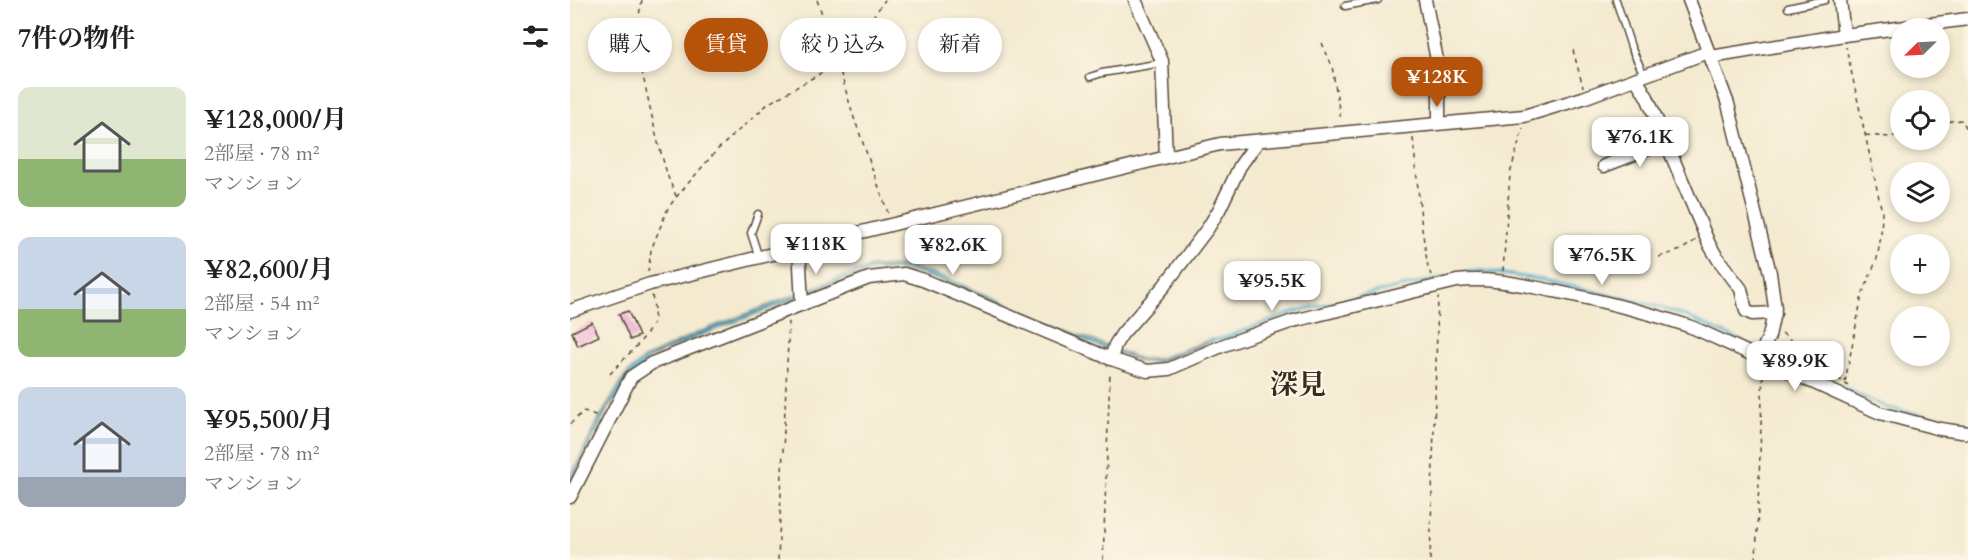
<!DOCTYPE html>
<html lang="ja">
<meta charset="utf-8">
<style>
body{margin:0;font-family:Cardo,"Noto Serif JP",serif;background:#f6f6f6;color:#222;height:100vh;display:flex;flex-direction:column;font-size:22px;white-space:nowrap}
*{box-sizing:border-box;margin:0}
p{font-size:20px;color:#767676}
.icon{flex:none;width:33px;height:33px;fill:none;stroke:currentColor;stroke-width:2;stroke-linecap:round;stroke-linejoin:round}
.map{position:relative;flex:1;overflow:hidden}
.panel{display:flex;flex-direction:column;background:#fff;width:570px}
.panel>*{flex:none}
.hud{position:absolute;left:18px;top:18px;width:570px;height:54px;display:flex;gap:12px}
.needle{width:39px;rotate:246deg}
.fabs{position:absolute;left:1320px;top:18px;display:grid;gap:12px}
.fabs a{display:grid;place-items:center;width:60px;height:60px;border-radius:50%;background:#fff;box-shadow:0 3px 9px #0003;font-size:30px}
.price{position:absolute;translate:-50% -51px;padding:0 14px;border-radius:12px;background:#fff;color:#222;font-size:20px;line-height:39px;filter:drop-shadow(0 2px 3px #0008)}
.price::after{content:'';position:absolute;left:50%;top:36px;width:18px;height:14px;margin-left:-9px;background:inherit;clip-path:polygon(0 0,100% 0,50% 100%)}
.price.selected{background:#b45309;color:#fff}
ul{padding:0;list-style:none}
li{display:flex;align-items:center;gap:18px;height:150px;padding:0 18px}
li span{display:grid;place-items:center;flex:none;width:168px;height:120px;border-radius:12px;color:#555}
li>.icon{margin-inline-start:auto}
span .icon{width:72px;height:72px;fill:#fffc;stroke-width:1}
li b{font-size:26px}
h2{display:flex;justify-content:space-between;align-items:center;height:72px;padding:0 18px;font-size:26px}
.chip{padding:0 21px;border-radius:27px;background:#fff;box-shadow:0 3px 9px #0003;font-size:21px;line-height:54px}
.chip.selected{background:#b45309;color:#fff}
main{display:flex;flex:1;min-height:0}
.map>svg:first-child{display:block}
.water{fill:#4caecb;stroke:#446c74;stroke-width:1.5}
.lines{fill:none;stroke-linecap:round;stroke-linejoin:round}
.stream{stroke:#4caecb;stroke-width:3}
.building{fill:#ecaed2}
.lane-casing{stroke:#574739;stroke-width:9}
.street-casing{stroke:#574739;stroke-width:15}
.path{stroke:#574739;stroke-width:1.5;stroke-dasharray:4.5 4.5;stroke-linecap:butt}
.lane{stroke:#fff;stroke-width:6}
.street{stroke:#fff;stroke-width:12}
.labels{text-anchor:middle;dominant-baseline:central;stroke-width:4.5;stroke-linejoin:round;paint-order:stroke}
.quarter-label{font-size:28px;font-weight:bold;fill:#3b2a1e;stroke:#fcf5e5}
</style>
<main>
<section class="panel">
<h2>7件の物件<svg class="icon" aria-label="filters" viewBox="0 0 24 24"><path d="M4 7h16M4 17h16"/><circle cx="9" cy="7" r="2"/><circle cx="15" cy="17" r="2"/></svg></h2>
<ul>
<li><span style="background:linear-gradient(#dfe7d0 60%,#8fb573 0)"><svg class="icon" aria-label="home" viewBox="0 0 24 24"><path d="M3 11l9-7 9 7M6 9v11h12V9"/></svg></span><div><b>¥128,000/月</b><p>2部屋 · 78 m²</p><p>マンション</p></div></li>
<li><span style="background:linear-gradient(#c9d6e8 60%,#8fb573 0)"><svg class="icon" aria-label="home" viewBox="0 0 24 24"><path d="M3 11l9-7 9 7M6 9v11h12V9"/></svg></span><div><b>¥82,600/月</b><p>2部屋 · 54 m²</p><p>マンション</p></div></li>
<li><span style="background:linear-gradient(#c9d6e8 75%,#9aa5b1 0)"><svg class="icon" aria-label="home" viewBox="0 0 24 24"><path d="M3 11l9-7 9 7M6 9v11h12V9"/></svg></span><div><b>¥95,500/月</b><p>2部屋 · 78 m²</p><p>マンション</p></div></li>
</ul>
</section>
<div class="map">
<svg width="1398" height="560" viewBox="0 0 1398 560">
<rect width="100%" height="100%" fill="#fcf5e5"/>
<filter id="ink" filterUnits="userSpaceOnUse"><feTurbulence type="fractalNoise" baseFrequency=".0167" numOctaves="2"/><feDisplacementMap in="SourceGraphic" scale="12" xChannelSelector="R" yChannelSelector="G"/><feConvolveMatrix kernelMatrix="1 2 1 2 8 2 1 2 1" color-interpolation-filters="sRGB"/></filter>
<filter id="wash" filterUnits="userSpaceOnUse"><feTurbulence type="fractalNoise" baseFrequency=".008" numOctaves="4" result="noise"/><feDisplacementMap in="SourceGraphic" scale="24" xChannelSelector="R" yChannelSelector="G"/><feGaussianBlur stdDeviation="1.35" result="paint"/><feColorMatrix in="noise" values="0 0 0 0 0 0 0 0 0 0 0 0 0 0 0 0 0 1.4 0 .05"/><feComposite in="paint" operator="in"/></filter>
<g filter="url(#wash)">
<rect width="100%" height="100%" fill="#f4ead0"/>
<polygon class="water" points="338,266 381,280 494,329 570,359 588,359 642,339 643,341 588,362 572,362 528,346 381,284 337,270 302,270 131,335 80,358 38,409 11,462 0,489 0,478 29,419 55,376 72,360 127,333 279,274 301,267"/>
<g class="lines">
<g class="stream">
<polyline points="639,341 654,338 727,311 898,272 912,271 974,280 1083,305 1116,316 1189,349"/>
<polyline points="1195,352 1318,408 1398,424"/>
</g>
</g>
<g id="blocks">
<g class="building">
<polygon points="58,311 69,336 60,340 49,314"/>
<polygon points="22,322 29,336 8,346 2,332"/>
</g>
</g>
</g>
<g filter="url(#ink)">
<use href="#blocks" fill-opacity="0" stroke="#574739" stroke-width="1.5"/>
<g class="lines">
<g class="lane-casing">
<g id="lane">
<polyline points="1046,0 1061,47 1074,75"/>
<polyline points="775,6 808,0"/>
<polyline points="1218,8 1255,0"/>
<polyline points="520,77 532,73 592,63"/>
<polyline points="188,214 181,233 189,258"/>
</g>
</g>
<g class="street-casing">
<g id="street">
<polyline points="565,0 592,61 596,157"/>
<polyline points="855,0 869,70 869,123"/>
<polyline points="1119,0 1158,104 1200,273 1205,308 1199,336 1189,358"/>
<polyline points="1270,0 1274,35"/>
<polyline points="1141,57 1274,35 1398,19"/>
<polyline points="1066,79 1077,97 1139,244 1148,259 1171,289 1176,311 1182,314 1205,313"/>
<polyline points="1034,166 1096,142"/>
<polyline points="229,247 232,304"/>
<polyline points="0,311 80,284 650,144 954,116 1013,98 1138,52"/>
<polyline points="541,359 545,345 552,334 594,286 638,228 649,210 670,166 688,141"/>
<path d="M 0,497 L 61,377 L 82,363 L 299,278 L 334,274 L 353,280 L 541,359 L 577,371 L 599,369 L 654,345 L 723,321 L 887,281 C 922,277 951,285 984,291 C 1032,301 1079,312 1124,328 L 1310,413 L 1370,429 L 1398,433"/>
</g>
</g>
<g class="path">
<polyline points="72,0 66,30 67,49 87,139 98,177 106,196"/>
<polyline points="247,0 269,61"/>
<polyline points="752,43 762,66 771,121"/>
<polyline points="1003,50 1013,87"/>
<polyline points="268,64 283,115 318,213"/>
<polyline points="1370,125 1381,121 1392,120 1398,131"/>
<polyline points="1296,135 1319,137 1330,135"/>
<polyline points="843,138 852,229 858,267 861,275"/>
<polyline points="1089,257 1111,250 1126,240"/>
<polyline points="933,271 940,174 953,128"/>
<polyline points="78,272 81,250 98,208 108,195 147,150 199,103 270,62 315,0"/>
<polyline points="1212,333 1278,386"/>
<path d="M 40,374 C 51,361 77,338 83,323 C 86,314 83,304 82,295"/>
<polyline points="1275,382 1292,295 1307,259 1311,236 1312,212 1276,47"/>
<polyline points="0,424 14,411 28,416"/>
<polyline points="208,560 219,321"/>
<polyline points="533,560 540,372"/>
<polyline points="860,560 868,297"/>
<polyline points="1186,560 1193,372"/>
</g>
<use href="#lane" class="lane"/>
<use href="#street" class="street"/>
</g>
</g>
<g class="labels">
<g class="quarter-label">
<text x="728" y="385">深見</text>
</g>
</g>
</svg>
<div class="fabs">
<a><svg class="needle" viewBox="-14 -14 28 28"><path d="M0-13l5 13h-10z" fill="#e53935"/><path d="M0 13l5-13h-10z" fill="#767676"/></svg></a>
<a><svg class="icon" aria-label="locate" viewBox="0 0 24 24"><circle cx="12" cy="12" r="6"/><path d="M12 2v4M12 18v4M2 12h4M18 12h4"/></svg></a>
<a><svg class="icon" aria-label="layers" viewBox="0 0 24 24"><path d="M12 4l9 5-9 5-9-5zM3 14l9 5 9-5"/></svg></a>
<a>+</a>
<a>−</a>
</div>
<b class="price selected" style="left:867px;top:108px">¥128K</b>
<b class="price" style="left:1070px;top:168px">¥76.1K</b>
<b class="price" style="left:246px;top:275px">¥118K</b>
<b class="price" style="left:383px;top:276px">¥82.6K</b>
<b class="price" style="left:1032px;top:286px">¥76.5K</b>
<b class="price" style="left:702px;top:312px">¥95.5K</b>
<b class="price" style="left:1225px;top:392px">¥89.9K</b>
<div class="hud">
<a class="chip">購入</a>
<a class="chip selected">賃貸</a>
<a class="chip">絞り込み</a>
<a class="chip">新着</a>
</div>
</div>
</main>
